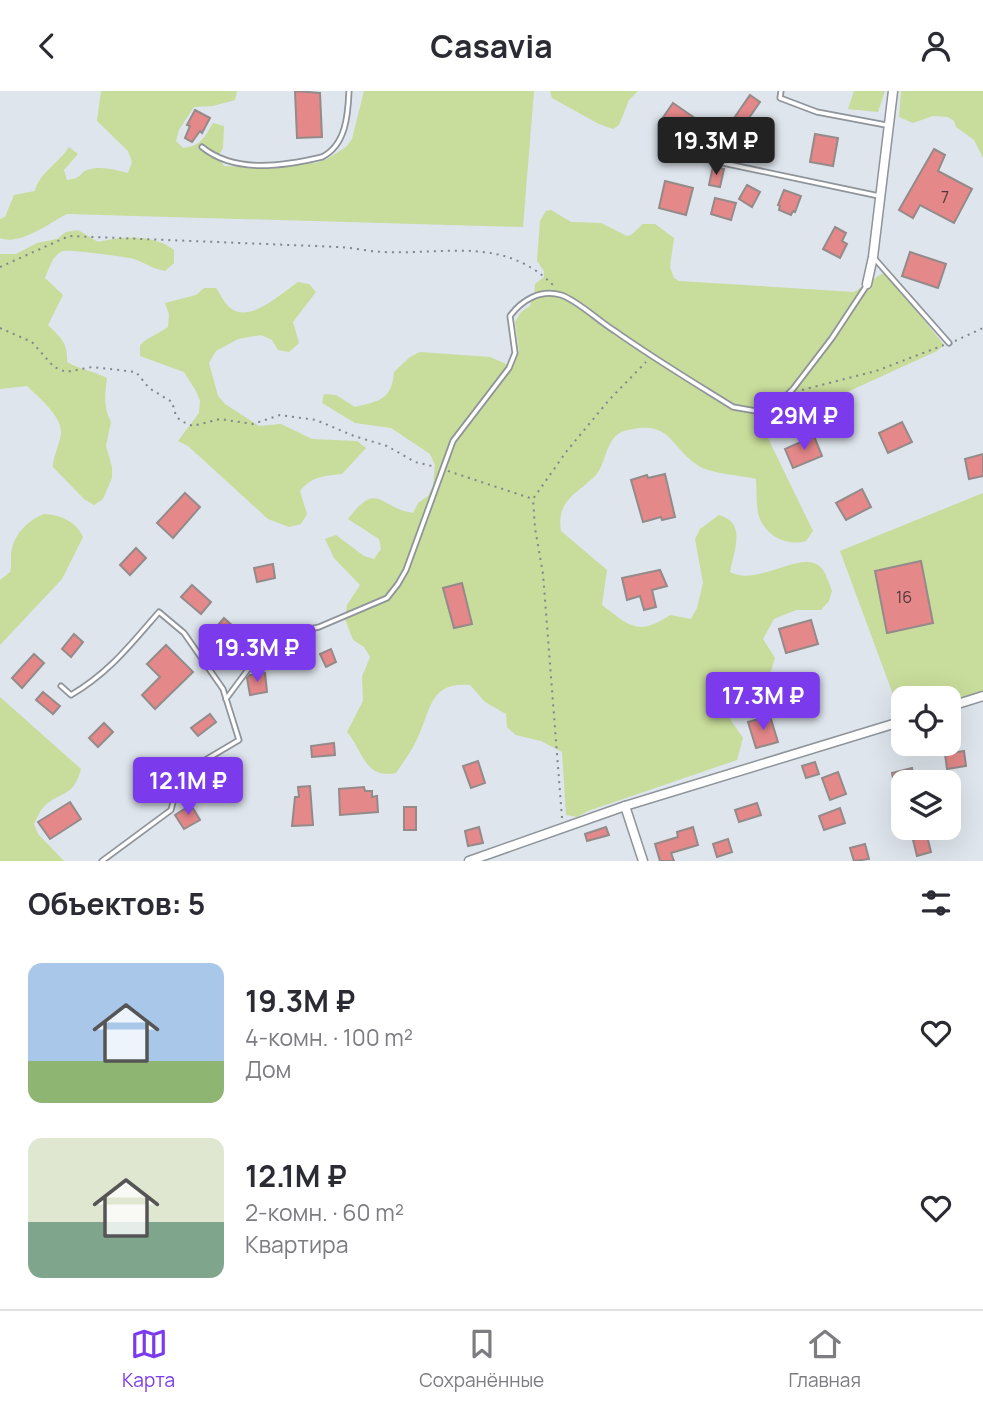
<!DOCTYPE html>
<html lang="ru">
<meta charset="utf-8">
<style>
body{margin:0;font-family:Manrope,sans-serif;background:#f2f2f3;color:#2b2b33;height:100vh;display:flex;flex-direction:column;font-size:26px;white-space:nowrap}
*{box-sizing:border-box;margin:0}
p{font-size:23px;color:#7c7c81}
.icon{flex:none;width:38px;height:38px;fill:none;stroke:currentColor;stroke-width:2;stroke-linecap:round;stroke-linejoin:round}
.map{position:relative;height:770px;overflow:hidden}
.sheet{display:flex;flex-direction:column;background:#fff;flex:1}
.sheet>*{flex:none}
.fabs{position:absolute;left:891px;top:595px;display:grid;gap:14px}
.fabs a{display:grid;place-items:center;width:70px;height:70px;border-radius:14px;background:#fff;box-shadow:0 7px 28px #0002;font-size:35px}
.price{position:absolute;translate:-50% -60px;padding:0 16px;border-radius:7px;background:#7c3aed;color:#fff;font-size:23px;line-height:46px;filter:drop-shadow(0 2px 4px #0008)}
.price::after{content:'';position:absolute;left:50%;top:42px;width:21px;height:16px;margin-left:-10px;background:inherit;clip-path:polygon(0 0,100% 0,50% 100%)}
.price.selected{background:#222;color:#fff}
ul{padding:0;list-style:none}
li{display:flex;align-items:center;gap:21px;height:175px;padding:0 28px}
li span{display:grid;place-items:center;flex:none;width:196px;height:140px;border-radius:14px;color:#555}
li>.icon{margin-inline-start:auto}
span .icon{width:84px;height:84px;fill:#fffc;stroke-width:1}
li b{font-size:30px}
h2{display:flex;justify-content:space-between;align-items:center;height:84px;padding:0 28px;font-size:30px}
header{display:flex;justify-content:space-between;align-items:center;height:91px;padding:0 28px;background:#fff;font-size:32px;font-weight:700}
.menu{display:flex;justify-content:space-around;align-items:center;height:98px;border-top:2px solid #e1e1e2;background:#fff;font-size:19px;color:#7c7c81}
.menu a{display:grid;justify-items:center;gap:4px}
.menu .selected{color:#7c3aed}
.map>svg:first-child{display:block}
.green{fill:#c8dc9b}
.building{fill:#e58889;stroke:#948a8a;stroke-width:2}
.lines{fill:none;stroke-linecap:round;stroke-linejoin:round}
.service-casing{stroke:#8e949a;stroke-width:7}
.minor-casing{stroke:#8e949a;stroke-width:11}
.path{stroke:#82868b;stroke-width:2;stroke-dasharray:2 5;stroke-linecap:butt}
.service{stroke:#fff;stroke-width:3.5}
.minor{stroke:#fff;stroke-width:8}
.labels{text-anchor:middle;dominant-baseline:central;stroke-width:6;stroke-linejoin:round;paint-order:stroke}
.number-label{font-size:16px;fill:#4e383b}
</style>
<header><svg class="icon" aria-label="back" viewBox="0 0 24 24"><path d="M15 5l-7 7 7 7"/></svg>Casavia<svg class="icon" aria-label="person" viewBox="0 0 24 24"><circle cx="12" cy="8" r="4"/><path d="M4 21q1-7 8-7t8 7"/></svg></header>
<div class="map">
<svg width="983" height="770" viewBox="0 0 983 770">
<rect width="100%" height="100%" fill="#dee5ec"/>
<g class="green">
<path d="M 101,0 L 237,0 L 235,9 L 213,15 L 194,16 L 179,39 L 176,50 L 183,57 C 201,55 205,46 213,32 L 224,35 L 223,57 L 218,66 L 224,75 L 259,77 L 280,73 L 316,72 L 327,68 L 346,56 L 352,48 L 364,0 L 534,0 L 523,136 L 67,123 C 49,132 20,155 0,147 L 0,128 L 5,126 L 14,104 L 35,100 C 39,82 59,72 69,56 L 78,63 L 64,79 L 67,89 C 83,87 78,83 87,79 C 100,74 116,79 128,82 L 132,71 L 128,60 L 97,30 Z"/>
<polygon points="550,0 638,0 629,9 619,34 613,38 599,33 552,7"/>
<polygon points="854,0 885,0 878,21 848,18"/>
<polygon points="901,0 983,0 983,67 974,49 956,36 954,30 948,26 933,25 913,32 899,26"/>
<path d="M 551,119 L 571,131 L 601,132 L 627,145 L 631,144 L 643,133 L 655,133 L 674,147 L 670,176 L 674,187 L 679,190 L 854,201 L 883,182 L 892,189 L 944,254 L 937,260 L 764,339 L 813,440 L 806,450 C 787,456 763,444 758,422 C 756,412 757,399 756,388 C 740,384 712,383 699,375 C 671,358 672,331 633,338 C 628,339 622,340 618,343 C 605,353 606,373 595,385 C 577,403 556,409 561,440 L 607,479 L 602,514 C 630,536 639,545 670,524 L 691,528 L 697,517 L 703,492 L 695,448 L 700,438 L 719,424 C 747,432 734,459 730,481 C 759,497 806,454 823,479 C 827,485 829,493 832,500 L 829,510 L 821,519 L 796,519 L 774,528 L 763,548 L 775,567 L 771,580 L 742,606 L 730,628 L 743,647 L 737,669 L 588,720 L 577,726 L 566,724 L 562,661 L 541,650 L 516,644 L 507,636 L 506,623 L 485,611 L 470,594 C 429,590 431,620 417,648 C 412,660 403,671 396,682 C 364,688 364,661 347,641 L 363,610 L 362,586 L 370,566 L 364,556 L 353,549 L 345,528 L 347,514 L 360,494 L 334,467 L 325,448 L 336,444 L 364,465 L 374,468 L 381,458 L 379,448 L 348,428 C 378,388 379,417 413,422 L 418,412 L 428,405 L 433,395 L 435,374 L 430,363 L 391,337 L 355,332 L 322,312 L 324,303 L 336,304 L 355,316 C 379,310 392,309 394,281 L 410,266 L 420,261 L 490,266 L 513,276 L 519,260 L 515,231 L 521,221 L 530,215 L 534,204 L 535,193 L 544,186 L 544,180 L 537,170 L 540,130 L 546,120 Z"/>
<path d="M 78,139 L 98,151 C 123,145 153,143 174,159 L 174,172 L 165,180 C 153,178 145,172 134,168 C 127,166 69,158 63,160 C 52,164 49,178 45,187 L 63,204 L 48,234 C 61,247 68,252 67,271 C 81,279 94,280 107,287 C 105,303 103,316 111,331 L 106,355 L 112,376 L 112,387 L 103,408 L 94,414 L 84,408 L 53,376 C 53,364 60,354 61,342 C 62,325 38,306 27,295 L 0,298 L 0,163 L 16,163 L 37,152 L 57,148 L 66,141 Z"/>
<path d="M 298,191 L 309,193 L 316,201 L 293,231 L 299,252 L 289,261 L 278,259 L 272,249 L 261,244 L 238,248 L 216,260 L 209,272 L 218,305 L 225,313 L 259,335 L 281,333 L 312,348 L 357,350 L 366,357 L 342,383 C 324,385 312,385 300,400 L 307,423 L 301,433 L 289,436 L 268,428 L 188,355 L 178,350 L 199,322 L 200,310 L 196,300 L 184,281 L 140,265 L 140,254 C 148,246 158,243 168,236 L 169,223 L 165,212 L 196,204 L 204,197 L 216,197 C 220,203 224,211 229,216 C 249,234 280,203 298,191 Z"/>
<polygon points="983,402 983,600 949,610 948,607 903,607 901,625 840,460"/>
<path d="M 44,423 C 60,424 76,430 83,446 L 62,488 L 0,554 L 0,489 L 10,481 C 12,474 10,464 12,457 C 16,441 29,429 44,423 Z"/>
<path d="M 0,606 L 81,678 C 73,709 58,699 42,718 C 39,722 36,728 34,733 L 38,743 L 64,770 L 0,770 Z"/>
</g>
<g class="building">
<polygon points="295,0 320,2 322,46 297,47"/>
<polygon points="750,4 760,11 742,37 746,40 740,48 721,35 727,27 732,30"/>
<polygon points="673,12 702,32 689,51 660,31"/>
<polygon points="195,19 210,27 202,42 200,40 192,51 185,47 190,35 187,34"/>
<polygon points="815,43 838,47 833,75 810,71"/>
<polygon points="934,58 945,64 938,80 972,98 954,132 920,114 913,127 899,119"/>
<polygon points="713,75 724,78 720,96 709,94"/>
<polygon points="665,90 693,97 686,124 659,117"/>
<polygon points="747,94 760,101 752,116 739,108"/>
<polygon points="784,99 801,105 795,121 793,120 791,124 779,119 780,115 778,114"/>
<polygon points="715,107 736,112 731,129 711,123"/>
<polygon points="835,136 846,142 842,150 847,153 840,167 823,158"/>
<polygon points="910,161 946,173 938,197 902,185"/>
<polygon points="902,331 912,351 888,362 879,342"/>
<polygon points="814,345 822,365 793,377 785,358"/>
<polygon points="983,363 983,385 969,388 965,368"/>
<polygon points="665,383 675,426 662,429 661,426 643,431 631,389 647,384 648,387"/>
<polygon points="862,398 871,416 846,429 836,412"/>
<polygon points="185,402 200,416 173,447 157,432"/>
<polygon points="136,457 146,467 130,484 120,474"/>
<polygon points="921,470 933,532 887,542 875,480"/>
<polygon points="273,473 275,487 257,491 254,477"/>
<polygon points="660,479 667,495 652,499 656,516 644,519 640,505 627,509 622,487"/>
<polygon points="462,492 472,533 454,537 443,497"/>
<polygon points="192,494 211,511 201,523 181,506"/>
<polygon points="224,527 234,536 216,556 207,547"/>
<polygon points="811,529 818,553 786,562 779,538"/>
<polygon points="74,543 83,551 71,566 62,558"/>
<polygon points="282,549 298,555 295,563 277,557"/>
<polygon points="166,554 193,581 155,618 142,604 160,586 147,573"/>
<polygon points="331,558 336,571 326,576 320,563"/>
<polygon points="34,563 44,572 22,597 12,587"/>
<polygon points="265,582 267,601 250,604 247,587 250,584"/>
<polygon points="43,601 60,615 53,623 36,609"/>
<polygon points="210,623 216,631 198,645 191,637"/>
<polygon points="770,625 778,651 756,657 748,631"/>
<polygon points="104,632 113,641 98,656 89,647"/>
<polygon points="334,652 335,664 312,666 311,655"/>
<polygon points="964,660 966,675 947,678 945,663"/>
<polygon points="153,669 158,680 140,689 135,678"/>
<polygon points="478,670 485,692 471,697 463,675"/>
<polygon points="815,671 819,683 806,687 802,675"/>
<polygon points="912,677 914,688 910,691 894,693 892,682"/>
<polygon points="838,681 846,703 830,709 822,687"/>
<polygon points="310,695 313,734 292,735 295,706 299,706 298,696"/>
<polygon points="364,696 365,700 372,700 372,706 377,705 378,721 340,724 339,698"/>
<polygon points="70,711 81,728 50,748 38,731"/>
<polygon points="757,712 761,724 739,731 735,719"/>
<polygon points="191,714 200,729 184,738 175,724"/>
<rect x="404" y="716" width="12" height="23"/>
<polygon points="840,717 845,732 824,739 819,725"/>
<polygon points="479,736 483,752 468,755 465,740"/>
<polygon points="606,736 609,744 587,750 585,743"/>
<polygon points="693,736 698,754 671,762 674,770 660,770 655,753 678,746 677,741"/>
<polygon points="927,745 931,761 917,765 913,749"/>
<polygon points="728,748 732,761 717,766 713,753"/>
<polygon points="865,753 869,768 854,770 850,757"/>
</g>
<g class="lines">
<g class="service-casing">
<g id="service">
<polyline points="781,0 780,7 817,21 886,34"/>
<path d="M 202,56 C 235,83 284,75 322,66 C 346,54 348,24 349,0"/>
<polyline points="723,72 879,105"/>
<polyline points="875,168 949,252"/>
<path d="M 61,595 L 71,604 C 109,582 131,553 159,521 L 184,542 L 223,598 L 239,649 L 180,684 L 171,719 L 102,770"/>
<path d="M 226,608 L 264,557 L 281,544 L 319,536 L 387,507 L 398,493 L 406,479 L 453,350 L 509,277 L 515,262 L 510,225 C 522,209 540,198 561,204 C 577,209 600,231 615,240 C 653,267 693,291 733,316 L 756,320 L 780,311 L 793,298 L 832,247 L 867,194"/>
</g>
</g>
<g class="minor-casing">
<g id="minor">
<polyline points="867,193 873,166 893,0"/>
<polyline points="948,616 983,605"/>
<polyline points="625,715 643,770"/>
<polyline points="469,770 625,715 903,630"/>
</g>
</g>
<g class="path">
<path d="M 0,176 L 69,145 L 339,156 C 353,157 368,160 382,161 C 446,164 505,144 555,196"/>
<polyline points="0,237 32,251 54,276 66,281 92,276 136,281 149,297 172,311 176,325 181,330 193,335 220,328 253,333 280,324 316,329 354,345 387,355 415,371 436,376"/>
<polyline points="955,250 983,237"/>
<polyline points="802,299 876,280 944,254"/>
<polyline points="448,380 533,408"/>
<polyline points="562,727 543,483 535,437 533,408 566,361 609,309 646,271"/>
</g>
<use href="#service" class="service"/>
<use href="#minor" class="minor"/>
</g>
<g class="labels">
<g class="number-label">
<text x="945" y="106">7</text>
<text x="904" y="506">16</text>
</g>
</g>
</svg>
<div class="fabs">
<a><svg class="icon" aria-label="locate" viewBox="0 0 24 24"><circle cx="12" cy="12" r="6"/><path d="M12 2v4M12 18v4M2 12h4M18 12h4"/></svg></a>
<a><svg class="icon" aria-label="layers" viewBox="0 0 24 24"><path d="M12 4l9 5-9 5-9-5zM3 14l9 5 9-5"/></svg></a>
</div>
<b class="price selected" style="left:716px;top:86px">19.3M ₽</b>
<b class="price" style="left:804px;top:361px">29M ₽</b>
<b class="price" style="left:257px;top:593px">19.3M ₽</b>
<b class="price" style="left:763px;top:641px">17.3M ₽</b>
<b class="price" style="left:188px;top:726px">12.1M ₽</b>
</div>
<section class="sheet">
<h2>Объектов: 5<svg class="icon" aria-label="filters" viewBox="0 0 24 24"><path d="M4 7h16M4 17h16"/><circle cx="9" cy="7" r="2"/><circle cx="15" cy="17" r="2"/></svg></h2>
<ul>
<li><span style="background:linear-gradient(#a9c7e8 70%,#8fb573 0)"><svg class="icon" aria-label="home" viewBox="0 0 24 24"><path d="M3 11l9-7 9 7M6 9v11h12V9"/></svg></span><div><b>19.3M ₽</b><p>4-комн. · 100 m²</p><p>Дом</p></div><svg class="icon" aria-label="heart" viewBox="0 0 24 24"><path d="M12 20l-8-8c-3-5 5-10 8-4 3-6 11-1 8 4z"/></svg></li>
<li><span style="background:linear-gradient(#dfe7d0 60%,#7fa58c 0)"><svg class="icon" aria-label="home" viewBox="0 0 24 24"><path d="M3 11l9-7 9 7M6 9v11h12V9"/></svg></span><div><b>12.1M ₽</b><p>2-комн. · 60 m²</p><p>Квартира</p></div><svg class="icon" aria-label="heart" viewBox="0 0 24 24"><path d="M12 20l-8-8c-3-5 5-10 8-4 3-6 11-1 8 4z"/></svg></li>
</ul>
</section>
<nav class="menu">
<a class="selected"><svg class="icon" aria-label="map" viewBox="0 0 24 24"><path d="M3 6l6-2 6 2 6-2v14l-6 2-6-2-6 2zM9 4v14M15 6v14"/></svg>Карта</a>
<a><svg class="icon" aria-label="saved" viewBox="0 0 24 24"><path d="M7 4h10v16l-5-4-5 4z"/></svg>Сохранённые</a>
<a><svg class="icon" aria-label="home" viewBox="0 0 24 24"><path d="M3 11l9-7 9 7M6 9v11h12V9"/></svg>Главная</a>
</nav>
